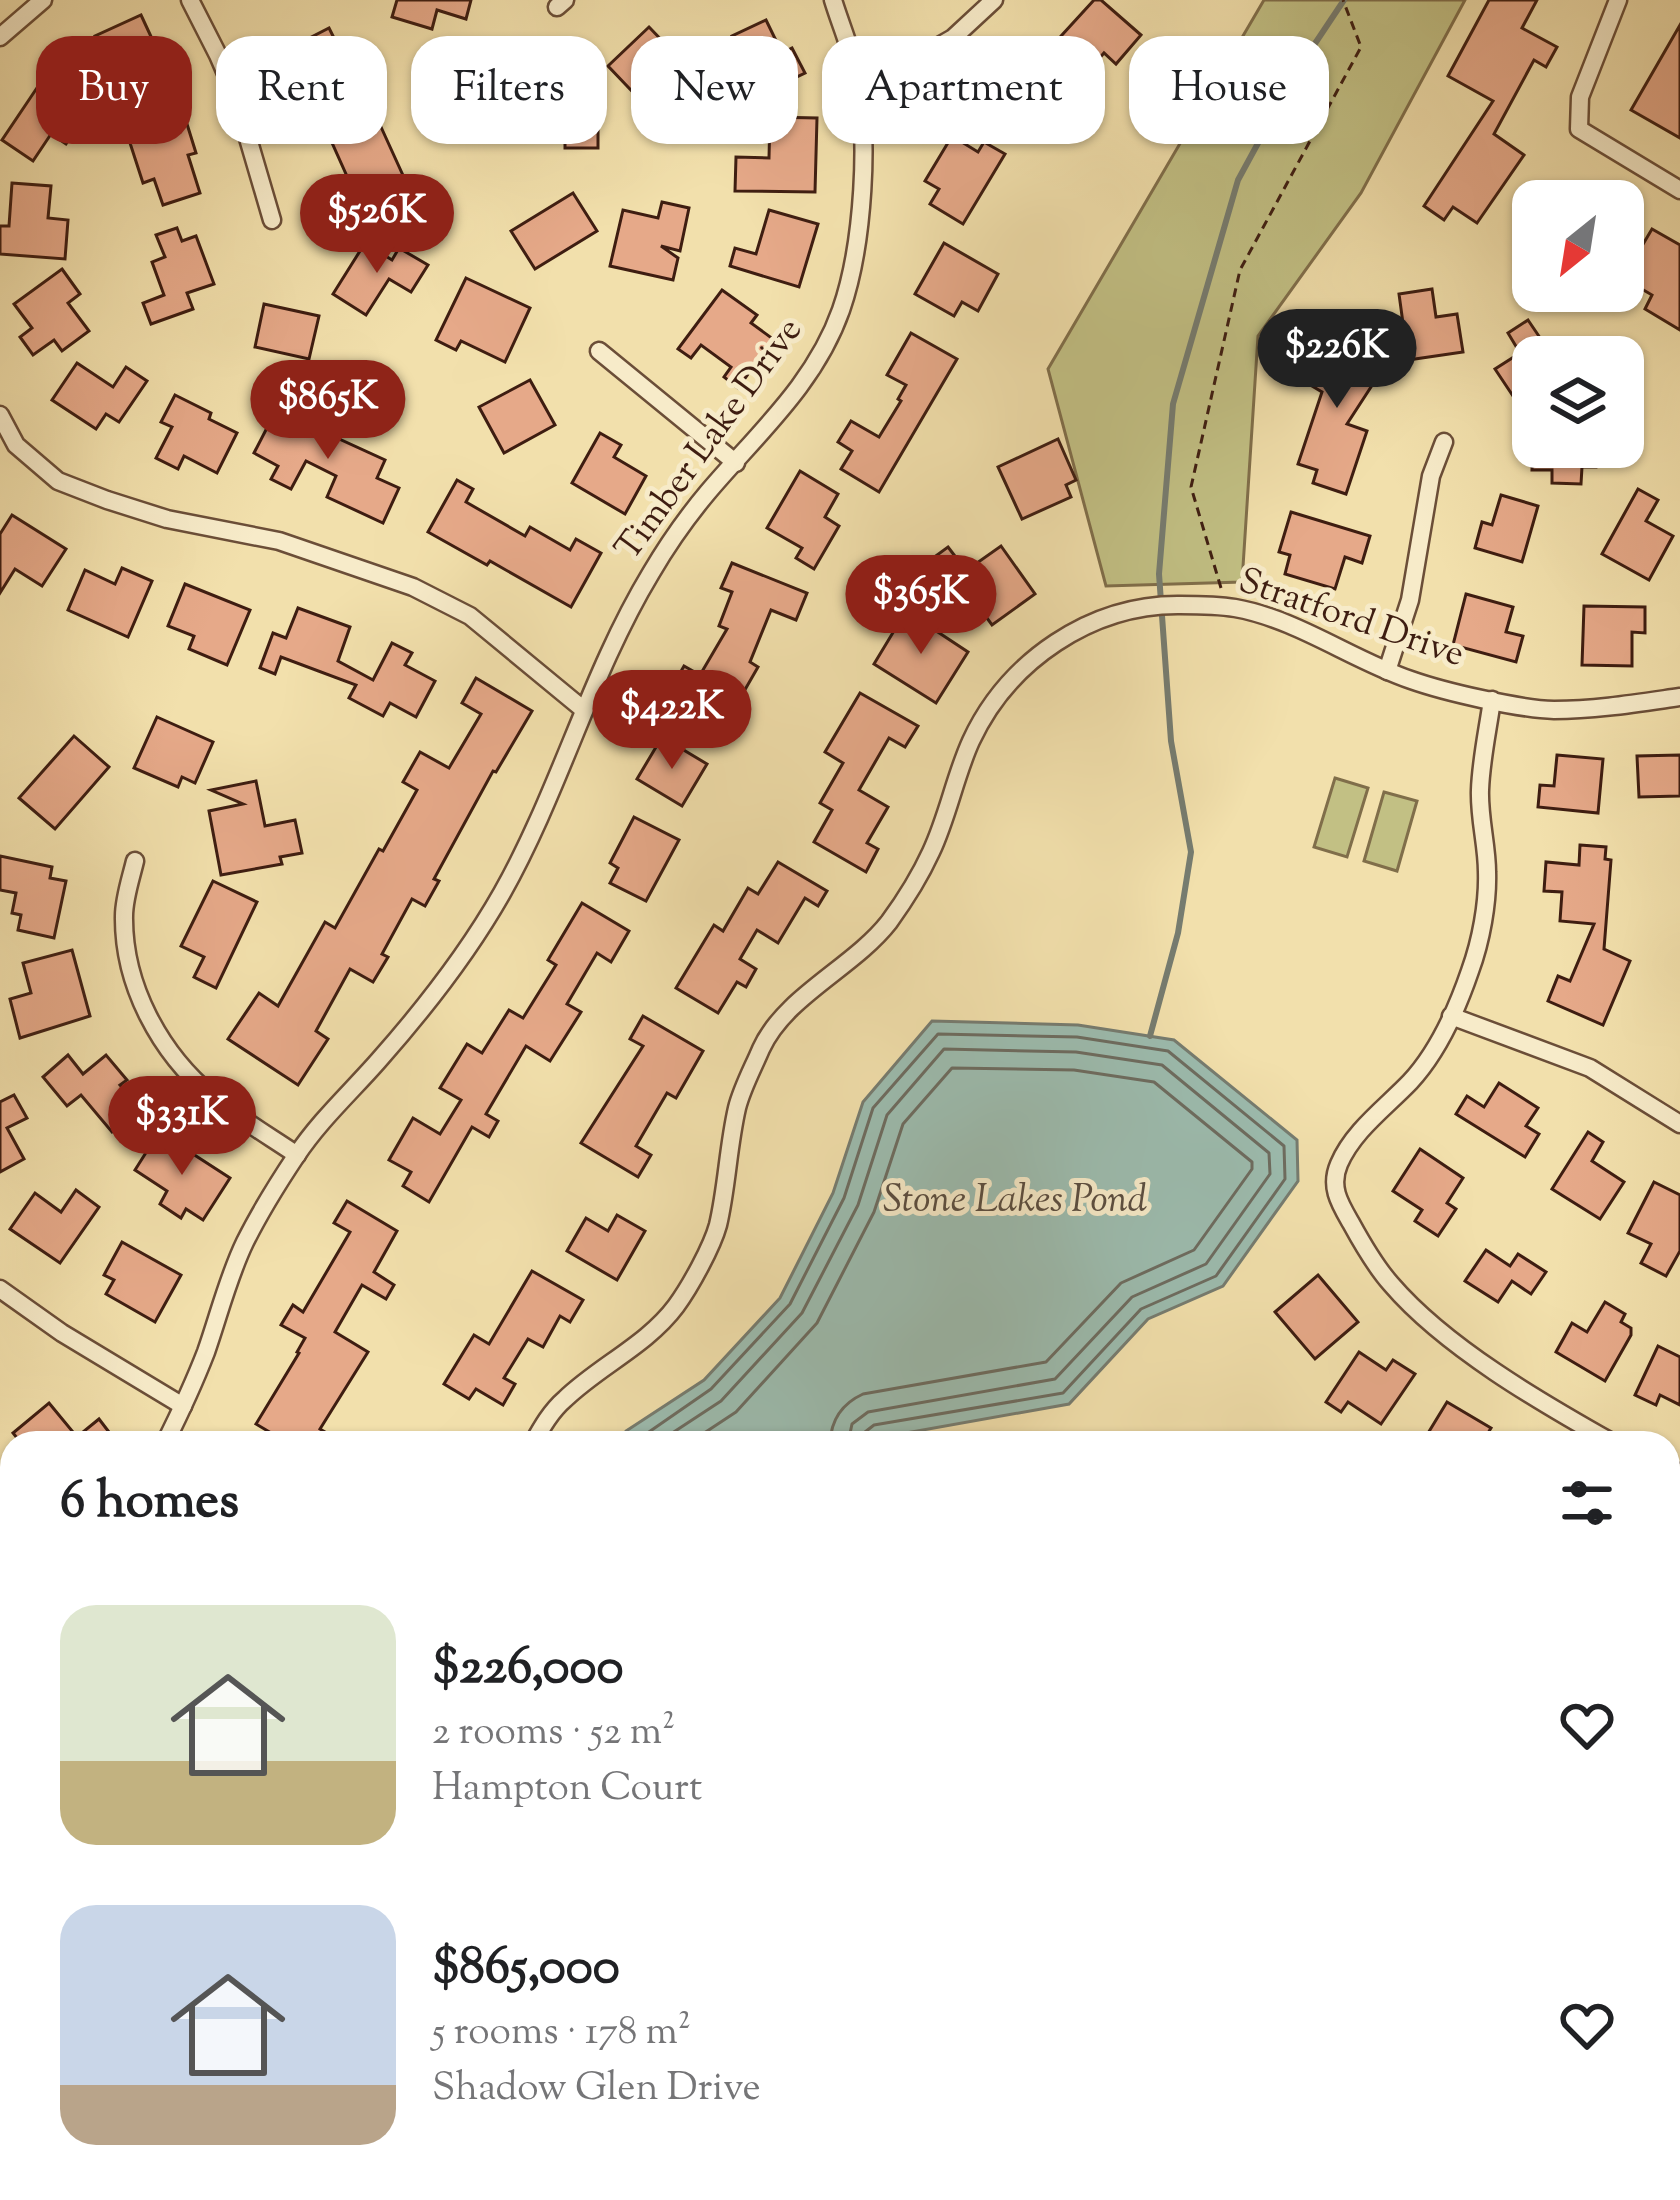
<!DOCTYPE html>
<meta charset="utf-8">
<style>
body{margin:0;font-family:"Sorts Mill Goudy",serif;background:#f2f2f2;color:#202124;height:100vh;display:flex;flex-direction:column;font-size:45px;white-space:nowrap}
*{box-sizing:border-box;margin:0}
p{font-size:39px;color:#757577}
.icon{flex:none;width:66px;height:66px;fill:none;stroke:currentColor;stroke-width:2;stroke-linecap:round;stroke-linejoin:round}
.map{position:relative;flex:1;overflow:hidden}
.sheet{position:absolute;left:0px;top:1431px;width:1680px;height:771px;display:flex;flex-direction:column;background:#fff;border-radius:36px 36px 0 0;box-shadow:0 3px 9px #0004}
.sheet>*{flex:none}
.top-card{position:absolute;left:36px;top:36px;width:1608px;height:108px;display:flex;gap:24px}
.needle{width:78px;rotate:210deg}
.controls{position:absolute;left:1512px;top:180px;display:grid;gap:24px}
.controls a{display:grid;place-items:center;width:132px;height:132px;border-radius:24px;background:#fff;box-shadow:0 3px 9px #0004;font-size:60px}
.price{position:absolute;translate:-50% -102px;padding:0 27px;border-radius:42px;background:#8f2418;color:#fff;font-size:39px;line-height:78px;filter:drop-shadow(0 3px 6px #0008)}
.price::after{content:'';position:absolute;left:50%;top:72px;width:36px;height:27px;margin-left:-18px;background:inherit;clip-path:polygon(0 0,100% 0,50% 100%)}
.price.on{background:#222;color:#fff}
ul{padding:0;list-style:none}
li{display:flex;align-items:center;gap:36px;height:300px;padding:0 60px}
li span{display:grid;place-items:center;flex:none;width:336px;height:240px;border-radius:36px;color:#555}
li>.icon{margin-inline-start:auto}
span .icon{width:144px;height:144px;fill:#fffc;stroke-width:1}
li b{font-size:51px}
h2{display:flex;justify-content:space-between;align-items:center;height:144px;padding:0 60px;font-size:51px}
.pill{padding:0 42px;border-radius:36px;background:#fff;box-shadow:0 3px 9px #0004;font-size:42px;line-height:108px}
.pill.on{background:#8f2418;color:#fff}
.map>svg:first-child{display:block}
.green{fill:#c2c084;stroke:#806e4a;stroke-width:3}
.water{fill:#9cbcaf;stroke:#767c70;stroke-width:3}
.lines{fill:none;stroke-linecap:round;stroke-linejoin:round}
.shore{stroke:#6d6c60;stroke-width:3}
.stream{stroke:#767c70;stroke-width:6}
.building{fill:#e6a989;stroke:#3e1d11;stroke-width:3}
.lane-casing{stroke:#6b4e38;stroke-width:14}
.street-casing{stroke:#6b4e38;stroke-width:21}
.path{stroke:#3e1d11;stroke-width:3;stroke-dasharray:9 6;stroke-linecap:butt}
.lane{stroke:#f7ebc9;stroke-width:9}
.street{stroke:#f7ebc9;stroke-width:16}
.labels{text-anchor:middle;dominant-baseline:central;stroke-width:10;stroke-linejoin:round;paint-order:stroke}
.street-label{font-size:36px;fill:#3e1d11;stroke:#f7ebc9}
.water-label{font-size:39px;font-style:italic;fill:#5a4d40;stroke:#f7ebc9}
</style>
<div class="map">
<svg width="1680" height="2200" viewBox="0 0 1680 2200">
<rect width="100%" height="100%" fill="#f2e0ac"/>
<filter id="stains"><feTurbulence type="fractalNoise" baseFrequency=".00167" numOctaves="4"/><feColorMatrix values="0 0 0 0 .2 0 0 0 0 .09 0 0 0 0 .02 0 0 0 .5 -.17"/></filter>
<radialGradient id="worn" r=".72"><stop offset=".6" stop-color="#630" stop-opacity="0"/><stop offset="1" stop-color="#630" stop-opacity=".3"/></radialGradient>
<g class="green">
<polygon points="1264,0 1465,0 1361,193 1258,336 1242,582 1106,586 1048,369"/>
<polygon points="1335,778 1368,788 1347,857 1314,847"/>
<polygon points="1384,792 1417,801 1397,871 1364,861"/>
</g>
<polygon class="water" points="932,1021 1078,1025 1174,1040 1297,1140 1298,1181 1223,1286 1148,1319 1069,1404 850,1443 619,1443 626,1431 704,1380 780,1298 833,1193 863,1102"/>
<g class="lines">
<g class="shore">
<polyline points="633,1443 711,1389 790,1304 844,1198 873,1108 938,1034 1077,1037 1168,1051 1284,1146 1285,1179 1216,1276 1141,1309 1063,1393 874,1425 865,1432 863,1443"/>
<polyline points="657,1443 721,1401 802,1313 858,1205 887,1115 944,1049 1076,1052 1162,1065 1269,1153 1270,1174 1206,1264 1132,1297 1055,1379 868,1412 852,1424 848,1443"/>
<path d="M 689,1443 L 736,1412 L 817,1323 L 874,1212 L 903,1124 L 952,1068 L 1074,1070 L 1154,1082 L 1252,1162 L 1252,1169 L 1194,1250 L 1121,1283 L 1046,1362 L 863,1394 C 841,1404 831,1420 830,1443"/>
</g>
<polyline class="stream" points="1150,1036 1178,933 1191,852 1171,741 1159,574 1173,404 1238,180 1300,66 1344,0"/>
</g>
<g class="building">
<polygon points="397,0 471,0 466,19 437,10 432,29 392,17"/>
<polygon points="1094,0 1101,0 1141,35 1116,64 1104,53 1074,87 1083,95 1072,107 1084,117 1065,139 1036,113 1021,130 982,97 994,82 1008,94"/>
<polygon points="1489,0 1537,0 1522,28 1557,47 1546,67 1534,60 1494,134 1524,155 1477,223 1453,207 1444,220 1424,206 1493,101 1448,76"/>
<polygon points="141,15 173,84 137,100 132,89 121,94 95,36"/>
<polygon points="766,20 782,53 792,48 805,73 750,99 734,65 744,60 732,36"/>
<polygon points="1680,25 1680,138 1631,110"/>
<polygon points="649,27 671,50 639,81 690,56 692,59 665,86 687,109 667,128 608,66"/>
<polygon points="329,28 357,84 307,109 284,64 303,54 298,44"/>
<polygon points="472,38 514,83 484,111 457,82 434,103 419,86"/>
<polygon points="49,70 95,101 66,144 51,134 33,161 2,140"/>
<polygon points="545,88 573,88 573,98 598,98 598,148 565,148 565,140 522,139 523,93 544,117"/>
<polygon points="376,116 406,182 359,203 329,136"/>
<polygon points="770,117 817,118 815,192 735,191 736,157 769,158"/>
<polygon points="187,124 196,153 188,155 200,193 163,205 154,179 143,183 130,143"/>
<polygon points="952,136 978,152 984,142 1005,154 963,224 930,204 939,189 925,181"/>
<polygon points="12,183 51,186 48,218 68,220 65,259 0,254 0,226 9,226"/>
<polygon points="573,193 597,231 535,269 511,231"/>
<polygon points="662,202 689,208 680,251 661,246 678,258 673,280 610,266 623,210 658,218"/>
<polygon points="769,210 818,224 799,287 730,266 735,248 756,254"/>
<polygon points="177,228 182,241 196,236 214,284 187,293 193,309 151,324 143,303 164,295 152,262 165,257 156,235"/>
<polygon points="1652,229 1680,245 1680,330 1645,309 1652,295 1623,278"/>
<polygon points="365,243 392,260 399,248 428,265 411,292 389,279 366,315 333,294"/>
<polygon points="944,243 998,274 978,311 962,302 954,316 915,294"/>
<polygon points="62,269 80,294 68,303 89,331 62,351 54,340 33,355 20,337 32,328 14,304"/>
<polygon points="466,278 530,308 505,362 461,341 456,350 436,340"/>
<polygon points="1432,289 1436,317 1457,314 1463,352 1408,360 1399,294"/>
<polygon points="722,290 757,315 751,323 773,339 738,388 724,377 731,367 701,345 691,358 678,349"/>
<polygon points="264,304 319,316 309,359 255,347"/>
<polygon points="1528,320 1553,357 1533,357 1533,400 1521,408 1495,369 1520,353 1508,333"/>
<polygon points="1332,323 1358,340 1351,351 1382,370 1347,424 1367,431 1346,494 1313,483 1317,470 1298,464 1322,392 1307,383 1325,355 1315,348"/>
<polygon points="911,333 957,359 879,492 841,469 852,451 838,442 851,421 879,437 901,401 898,399 906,385 887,375"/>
<polygon points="77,363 113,387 126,367 147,381 119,422 106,414 96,429 52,400"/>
<polygon points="530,380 555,425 504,453 479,407"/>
<polygon points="175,395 211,413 209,419 237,433 217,473 184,456 178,469 156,458 172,427 161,422"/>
<polygon points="304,405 341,424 335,437 385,460 377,478 399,488 383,523 327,497 336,476 306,461 291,489 271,479 278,466 254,453 271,420 290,430"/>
<polygon points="600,433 621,445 614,457 646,476 625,514 572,483"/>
<polygon points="1058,439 1076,480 1066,485 1071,497 1022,519 998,467"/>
<polygon points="1533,447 1597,447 1596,467 1582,467 1581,484 1552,483 1552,470 1532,470"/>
<polygon points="800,471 838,494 825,517 839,526 814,569 796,558 802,548 767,528"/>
<polygon points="457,480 473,489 466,502 525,536 530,527 570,550 576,539 601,553 571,607 490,561 487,565 428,532"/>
<polygon points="1638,489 1658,500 1646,521 1673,536 1649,580 1602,554"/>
<polygon points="1501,495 1538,506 1522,562 1475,548 1482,522 1492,525"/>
<polygon points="1291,512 1370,536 1362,563 1345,557 1335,589 1285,574 1290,555 1279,552"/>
<polygon points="12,515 66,549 42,586 15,569 0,593 0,534"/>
<polygon points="1001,546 1035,594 992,625 957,577"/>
<polygon points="948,547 964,568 937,587 922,566"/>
<polygon points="732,563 807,593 796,620 771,610 750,662 758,667 727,721 671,689 684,666 700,675 727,629 719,626 732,592 721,588"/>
<polygon points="122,568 152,581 128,637 68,610 85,570 115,584"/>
<polygon points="185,584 250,610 227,665 189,649 194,636 168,626"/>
<polygon points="1466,594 1513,607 1506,632 1523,636 1516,662 1453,645"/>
<polygon points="1584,606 1645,607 1645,633 1632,632 1632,666 1582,665"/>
<polygon points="298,608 350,627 338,661 373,680 392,643 412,653 405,665 435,681 416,717 390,703 383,716 349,698 356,685 281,657 275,674 260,668 273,633 286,638"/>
<polygon points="906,611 968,652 936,703 874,664"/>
<polygon points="476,678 532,711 496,772 493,771 434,879 439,881 425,906 412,899 382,954 388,957 373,982 350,969 316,1031 328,1039 298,1085 228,1039 259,993 278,1006 325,922 335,928 379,849 383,851 417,790 403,782 420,752 449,768 481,714 462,703"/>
<polygon points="860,693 918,726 905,747 889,738 859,790 888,807 867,843 878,849 866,872 814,842 832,810 820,803 843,763 825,752"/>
<polygon points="157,717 213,742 195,783 182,777 178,787 134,768"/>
<polygon points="74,736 109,767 55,829 19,798"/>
<polygon points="662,737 707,764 682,806 637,779"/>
<polygon points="1557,755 1603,759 1598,813 1538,807 1540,785 1554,786"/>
<polygon points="1680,755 1680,796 1639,797 1637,756"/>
<polygon points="256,781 265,826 295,820 302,853 280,857 282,864 221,875 209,811 243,804 211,790"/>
<polygon points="634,817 679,840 646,901 610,883 618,868 610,863"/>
<polygon points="1580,845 1606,847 1605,859 1611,860 1604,949 1630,961 1603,1025 1548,1001 1558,976 1570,981 1594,924 1560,921 1562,892 1544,891 1546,862 1579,865"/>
<polygon points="0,856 52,867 50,878 66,881 54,938 18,930 21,915 12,913 16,893 0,890"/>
<polygon points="778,862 827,891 818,906 805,898 778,943 757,930 740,959 756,969 746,987 737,982 718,1013 676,988 714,925 723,931 748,888 758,894"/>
<polygon points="213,881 257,902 216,988 194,977 204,957 181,946"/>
<polygon points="582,903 629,931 611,962 597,953 567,1004 581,1012 550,1061 526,1046 486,1114 498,1121 489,1137 472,1127 429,1202 403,1186 411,1172 389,1160 413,1118 440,1134 461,1100 440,1088 467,1044 482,1053 509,1010 523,1018 556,965 548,960"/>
<polygon points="72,950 90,1016 20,1038 10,999 31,993 23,963"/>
<polygon points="643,1016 703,1051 676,1098 667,1093 636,1146 651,1155 638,1177 581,1143 643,1046 630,1039"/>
<polygon points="68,1055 83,1074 106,1055 127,1080 120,1085 141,1109 112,1132 81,1095 67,1106 43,1077"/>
<polygon points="1499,1083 1538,1108 1526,1126 1539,1134 1525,1157 1456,1114 1467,1096 1484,1107"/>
<polygon points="14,1095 27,1118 7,1128 24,1159 0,1172 0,1102"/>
<polygon points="159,1132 230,1178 203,1220 186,1209 181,1218 160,1204 167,1191 135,1170"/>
<polygon points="1588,1132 1603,1142 1592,1161 1624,1182 1600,1219 1552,1189"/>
<polygon points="1420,1149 1463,1178 1447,1203 1456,1209 1438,1236 1415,1221 1422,1210 1393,1191"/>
<polygon points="1654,1182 1680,1195 1680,1251 1666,1276 1641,1263 1651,1244 1628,1233"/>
<polygon points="76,1190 99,1207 60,1263 10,1229 35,1193 61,1212"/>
<polygon points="347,1201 397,1231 374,1272 394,1285 386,1299 362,1285 335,1332 368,1352 320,1429 325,1432 318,1443 288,1443 256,1424 299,1353 297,1352 305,1338 281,1325 293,1305 303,1312 350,1232 334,1223"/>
<polygon points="617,1215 645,1231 617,1280 567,1251 586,1218 608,1231"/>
<polygon points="122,1242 181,1275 155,1322 106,1294 114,1280 104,1275"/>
<polygon points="1486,1250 1510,1266 1518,1254 1546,1272 1531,1294 1512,1281 1498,1302 1465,1281"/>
<polygon points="532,1271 583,1300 570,1322 560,1316 543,1347 528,1339 504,1378 515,1384 503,1405 476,1389 469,1399 444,1384 474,1335 489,1344"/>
<polygon points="1318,1275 1358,1322 1315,1359 1275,1312"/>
<polygon points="1605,1302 1625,1314 1621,1322 1631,1328 1631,1335 1605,1381 1556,1352 1572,1323 1587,1332"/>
<polygon points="1658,1346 1680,1357 1680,1405 1660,1395 1656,1405 1635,1395"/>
<polygon points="1359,1352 1386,1370 1393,1360 1415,1374 1381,1424 1348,1402 1341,1412 1326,1402"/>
<polygon points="1447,1402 1491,1428 1482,1443 1422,1443"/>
<polygon points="49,1403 77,1437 99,1419 112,1436 103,1443 21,1443 13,1433"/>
</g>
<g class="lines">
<g class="lane-casing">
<polyline id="lane" points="204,2200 209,2190"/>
</g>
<g class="street-casing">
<g id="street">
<polyline points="190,0 218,55 235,94 272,220"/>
<polyline points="1618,0 1580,97 1579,129 1680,190"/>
<polyline points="557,7 565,0"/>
<polyline points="0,37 43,0"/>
<polyline points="856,75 932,50 953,38 994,0"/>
<polyline points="599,351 736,463"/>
<polyline points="0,415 16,445 58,481 107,500 167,519 279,541 413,587 470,616 584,710"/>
<polyline points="1387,671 1410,600 1431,476 1444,442"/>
<path d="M 1492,700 C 1488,729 1481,760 1480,790 C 1479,818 1487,845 1487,872 C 1488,903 1481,941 1470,971 C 1457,1009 1438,1052 1410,1082 C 1385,1108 1353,1131 1339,1164 C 1329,1187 1340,1204 1351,1223 C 1363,1245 1375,1266 1391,1284 C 1445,1347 1540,1402 1613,1443"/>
<path d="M 135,861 C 131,878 124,898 124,916 C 123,985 160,1053 212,1096 C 238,1118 269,1136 297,1155"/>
<polyline points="1451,1016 1590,1068 1680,1124"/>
<polyline points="0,1289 62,1333 183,1406"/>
<path d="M 165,1443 C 180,1413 194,1383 206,1352 C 219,1315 228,1277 245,1242 C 260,1212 278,1183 296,1156 C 320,1120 351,1092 379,1060 C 425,1008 468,953 502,893 C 560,790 590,674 651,573 C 668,544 687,517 708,492 C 757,434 815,384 841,310 C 863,247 871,134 855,69 C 850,46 840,23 833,0"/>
<path d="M 533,1443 C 542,1427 551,1411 565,1399 C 599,1366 647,1345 676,1306 C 690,1287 712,1247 718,1225 C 727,1187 728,1147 737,1108 C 742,1088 753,1068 761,1049 C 785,996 853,968 889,922 C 905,900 920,876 931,852 C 948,816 955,776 971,741 C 1008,661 1091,604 1180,605 C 1198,605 1217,605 1235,608 C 1297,619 1352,660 1411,680 C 1445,692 1519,709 1554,710 C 1596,710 1638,703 1680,697"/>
<polyline points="1668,1468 1680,1473"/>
<polyline points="0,1579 12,1573"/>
<polyline points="1668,1638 1680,1622"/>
<polyline points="1668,1945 1680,1950"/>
<polyline points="492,2190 500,2200"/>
<polyline points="1005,2190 1012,2200"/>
<polyline points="1318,2190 1322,2200"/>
</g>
</g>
<polyline class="path" points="1221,588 1191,487 1240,270 1361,47 1343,0"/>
<use href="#lane" class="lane"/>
<use href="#street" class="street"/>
</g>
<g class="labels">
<g class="street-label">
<text transform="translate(710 440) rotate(-54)">Timber Lake Drive</text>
<text transform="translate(1351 619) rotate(19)">Stratford Drive</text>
</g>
<g class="water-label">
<text x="1015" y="1202">Stone Lakes Pond</text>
</g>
</g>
<rect width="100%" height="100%" filter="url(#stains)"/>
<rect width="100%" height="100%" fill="url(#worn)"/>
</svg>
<div class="controls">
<a><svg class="needle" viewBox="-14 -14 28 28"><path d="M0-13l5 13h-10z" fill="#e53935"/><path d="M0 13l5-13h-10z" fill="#757577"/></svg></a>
<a><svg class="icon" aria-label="layers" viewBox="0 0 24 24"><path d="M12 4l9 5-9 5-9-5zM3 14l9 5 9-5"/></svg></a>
</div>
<b class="price" style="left:377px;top:276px">$526K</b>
<b class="price on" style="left:1337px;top:411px">$226K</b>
<b class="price" style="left:328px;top:462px">$865K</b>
<b class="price" style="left:921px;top:657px">$365K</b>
<b class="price" style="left:672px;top:772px">$422K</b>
<b class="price" style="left:182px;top:1178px">$331K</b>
<div class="top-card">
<a class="pill on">Buy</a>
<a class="pill">Rent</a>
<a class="pill">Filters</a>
<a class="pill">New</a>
<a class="pill">Apartment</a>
<a class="pill">House</a>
</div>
<section class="sheet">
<h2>6 homes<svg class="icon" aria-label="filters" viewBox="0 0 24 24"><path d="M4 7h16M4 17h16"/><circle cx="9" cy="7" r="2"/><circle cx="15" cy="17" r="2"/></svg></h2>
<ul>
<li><span style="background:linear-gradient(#dfe7d0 65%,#c2b280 0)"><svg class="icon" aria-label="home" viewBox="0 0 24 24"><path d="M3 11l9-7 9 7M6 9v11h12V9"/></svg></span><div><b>$226,000</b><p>2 rooms · 52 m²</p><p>Hampton Court</p></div><svg class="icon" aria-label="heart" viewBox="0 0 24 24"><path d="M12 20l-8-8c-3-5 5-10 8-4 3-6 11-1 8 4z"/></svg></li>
<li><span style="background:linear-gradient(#c9d6e8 75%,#b9a48a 0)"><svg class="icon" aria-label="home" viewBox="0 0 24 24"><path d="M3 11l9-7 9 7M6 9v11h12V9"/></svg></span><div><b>$865,000</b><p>5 rooms · 178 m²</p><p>Shadow Glen Drive</p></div><svg class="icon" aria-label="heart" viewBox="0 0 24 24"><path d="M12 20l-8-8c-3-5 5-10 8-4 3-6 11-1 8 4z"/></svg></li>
</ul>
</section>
</div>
